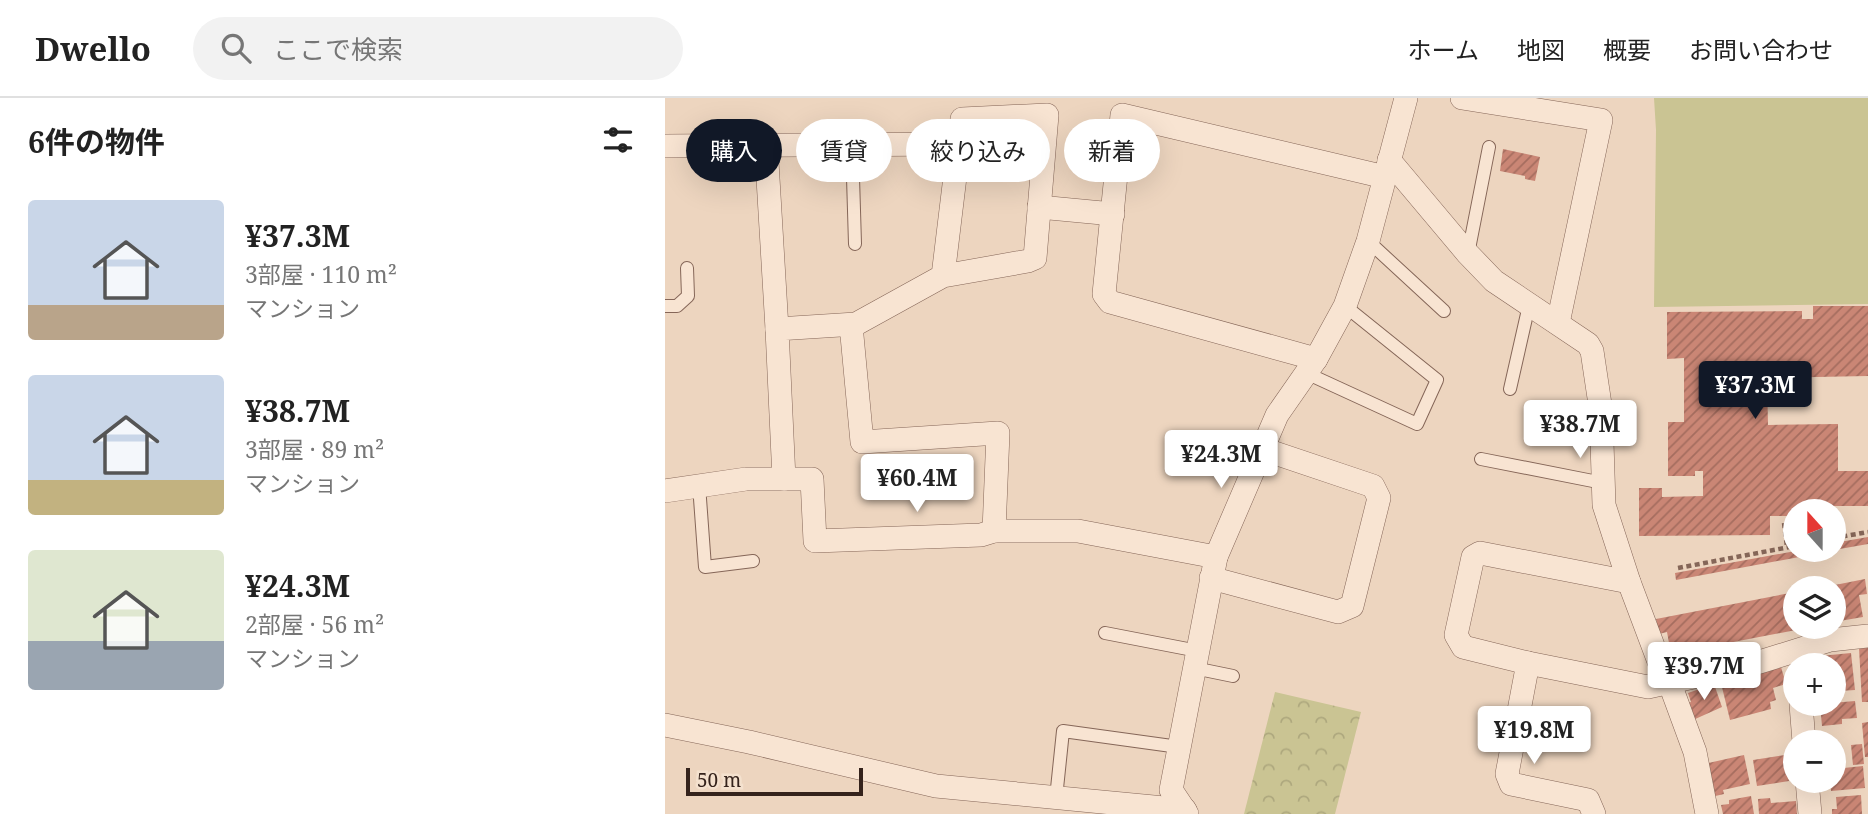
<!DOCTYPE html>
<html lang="ja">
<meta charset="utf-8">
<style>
body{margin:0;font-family:"Noto Serif","Noto Sans JP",serif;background:#f2f2f2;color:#222;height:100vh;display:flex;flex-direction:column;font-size:26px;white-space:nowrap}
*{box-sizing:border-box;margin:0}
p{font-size:23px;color:#767676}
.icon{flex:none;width:38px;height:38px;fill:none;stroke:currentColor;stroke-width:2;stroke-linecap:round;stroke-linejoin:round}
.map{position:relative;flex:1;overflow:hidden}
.sheet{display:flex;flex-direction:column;background:#fff;width:665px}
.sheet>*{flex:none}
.top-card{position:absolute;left:21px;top:21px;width:665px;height:63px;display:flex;gap:14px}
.needle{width:46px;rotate:339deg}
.fabs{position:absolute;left:1118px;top:401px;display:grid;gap:14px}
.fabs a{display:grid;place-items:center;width:63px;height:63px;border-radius:50%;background:#fff;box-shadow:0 7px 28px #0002;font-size:35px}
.scale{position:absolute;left:21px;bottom:18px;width:177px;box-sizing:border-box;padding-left:7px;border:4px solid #35231c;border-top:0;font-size:19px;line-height:24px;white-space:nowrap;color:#35231c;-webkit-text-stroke:5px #f4e1ce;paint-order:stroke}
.price{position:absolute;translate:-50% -60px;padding:0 16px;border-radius:7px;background:#fff;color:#222;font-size:23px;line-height:46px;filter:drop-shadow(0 2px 4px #0008)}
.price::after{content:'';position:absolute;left:50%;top:42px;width:21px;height:16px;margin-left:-10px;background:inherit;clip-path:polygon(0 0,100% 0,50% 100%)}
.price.active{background:#111827;color:#fff}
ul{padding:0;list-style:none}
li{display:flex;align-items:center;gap:21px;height:175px;padding:0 28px}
li span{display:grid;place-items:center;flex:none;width:196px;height:140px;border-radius:7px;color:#555}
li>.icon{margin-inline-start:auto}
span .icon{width:84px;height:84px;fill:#fffc;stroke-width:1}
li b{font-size:30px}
h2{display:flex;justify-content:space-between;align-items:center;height:84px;padding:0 28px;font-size:30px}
.chip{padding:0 24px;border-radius:32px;background:#fff;box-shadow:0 7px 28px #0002;font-size:24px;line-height:63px}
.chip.active{background:#111827;color:#fff}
header{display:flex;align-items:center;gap:42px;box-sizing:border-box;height:98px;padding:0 35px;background:#fff;border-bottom:2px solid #e0e0e0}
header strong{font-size:33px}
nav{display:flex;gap:38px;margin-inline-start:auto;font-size:24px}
.search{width:490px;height:63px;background:#f2f2f2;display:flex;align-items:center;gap:18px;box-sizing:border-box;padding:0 24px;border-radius:38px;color:#767676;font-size:26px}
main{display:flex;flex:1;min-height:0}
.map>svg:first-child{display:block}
.green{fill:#cac493}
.park{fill:url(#park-crowns)}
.building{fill:url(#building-hatch)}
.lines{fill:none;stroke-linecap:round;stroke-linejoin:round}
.service-casing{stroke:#856658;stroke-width:14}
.minor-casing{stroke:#856658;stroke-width:24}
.path{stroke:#856658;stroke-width:4.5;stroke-dasharray:5 3.5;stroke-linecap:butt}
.service{stroke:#f8e4d2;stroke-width:12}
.minor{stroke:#f8e4d2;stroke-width:23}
</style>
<header>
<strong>Dwello</strong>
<div class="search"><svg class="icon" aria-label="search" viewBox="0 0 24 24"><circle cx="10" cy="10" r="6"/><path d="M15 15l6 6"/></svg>ここで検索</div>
<nav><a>ホーム</a><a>地図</a><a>概要</a><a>お問い合わせ</a></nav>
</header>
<main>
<section class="sheet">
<h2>6件の物件<svg class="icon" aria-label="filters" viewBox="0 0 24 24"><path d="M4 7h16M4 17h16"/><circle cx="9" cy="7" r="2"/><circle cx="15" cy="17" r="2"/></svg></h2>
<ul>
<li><span style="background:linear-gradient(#c9d6e8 75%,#b9a48a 0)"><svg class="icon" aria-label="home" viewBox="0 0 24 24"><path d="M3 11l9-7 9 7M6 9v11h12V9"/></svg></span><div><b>¥37.3M</b><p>3部屋 · 110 m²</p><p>マンション</p></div></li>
<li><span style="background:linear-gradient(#c9d6e8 75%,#c2b280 0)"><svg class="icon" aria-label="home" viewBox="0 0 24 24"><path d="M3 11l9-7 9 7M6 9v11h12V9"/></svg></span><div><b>¥38.7M</b><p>3部屋 · 89 m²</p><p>マンション</p></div></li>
<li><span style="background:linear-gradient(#dfe7d0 65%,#9aa5b1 0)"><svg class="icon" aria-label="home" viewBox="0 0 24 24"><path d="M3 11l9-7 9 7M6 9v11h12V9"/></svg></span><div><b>¥24.3M</b><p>2部屋 · 56 m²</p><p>マンション</p></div></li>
</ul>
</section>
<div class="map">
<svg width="1203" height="716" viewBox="0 0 1203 716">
<defs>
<pattern id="park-crowns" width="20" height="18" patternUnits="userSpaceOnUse" patternTransform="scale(1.75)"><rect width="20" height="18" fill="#cac493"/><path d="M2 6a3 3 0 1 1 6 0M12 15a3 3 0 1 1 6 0" fill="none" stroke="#aea87e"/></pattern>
<pattern id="building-hatch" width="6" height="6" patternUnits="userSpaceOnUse" patternTransform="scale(1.75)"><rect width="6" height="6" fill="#ca8675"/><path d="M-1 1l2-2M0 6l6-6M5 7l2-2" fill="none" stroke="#a56d5f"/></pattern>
</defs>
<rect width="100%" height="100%" fill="#edd5bf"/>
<polygon class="green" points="989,0 1203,0 1203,206 989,209 991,32"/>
<polygon class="park" points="610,594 696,614 670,716 579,716"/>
<g class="building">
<polygon points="838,51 875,59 870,83 860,81 860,78 835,73"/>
<polygon points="1148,208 1203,208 1203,278 1102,280 1103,327 1173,326 1173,373 1203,373 1203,408 1136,408 1136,413 1130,413 1130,418 1105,418 1105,437 974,438 974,390 997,390 997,399 1038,398 1038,373 1030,373 1030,378 1003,378 1003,324 1019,324 1019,260 1002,261 1002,214 1137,213 1137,221 1148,221"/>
<polygon points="1203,439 1203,446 1169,452 1169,445"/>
<polygon points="1136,452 1166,453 1011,482 1010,475"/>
<polygon points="1200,481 1202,496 1194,497 1198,519 1169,524 1169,490 1160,489"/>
<polygon points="1130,494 1130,528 1141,530 1006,556 1002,534 994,536 991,521"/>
<polygon points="1203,549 1203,604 1197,604 1194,550"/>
<polygon points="1186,555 1190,592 1175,593 1174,589 1169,589 1169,567 1146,567 1145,559"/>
<polygon points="1116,569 1121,586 1108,590 1111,602 1105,604 1106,611 1065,622 1056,585"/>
<polygon points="1049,586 1057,609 1028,622 1023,605 1026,604 1023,595"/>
<polygon points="1190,603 1192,620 1177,621 1177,626 1157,628 1155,606"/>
<polygon points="1203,624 1203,659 1200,659 1197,625"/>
<polygon points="1197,646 1199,666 1188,667 1186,647"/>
<polygon points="1079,657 1085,686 1058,692 1059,696 1046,699 1039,666"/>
<polygon points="1120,657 1124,683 1092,688 1088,662"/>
<polygon points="1198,668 1200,690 1166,693 1165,682 1169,682 1169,671"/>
<polygon points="1196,697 1197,716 1167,716 1167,711 1172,711 1171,699"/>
<polygon points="1086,698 1089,716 1058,716 1056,707 1064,706 1064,702"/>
<polygon points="1105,700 1106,705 1131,703 1132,716 1094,716 1093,701"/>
</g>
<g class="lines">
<g class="service-casing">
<g id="service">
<polyline points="187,46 190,146"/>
<polyline points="703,143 779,213"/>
<polyline points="803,156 824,49"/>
<polyline points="0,208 12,208 23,198 22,170"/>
<polyline points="641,275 752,326 772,282 680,208"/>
<polyline points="845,291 864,207"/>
<polyline points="816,361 938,385"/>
<polyline points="34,387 40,469 88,463"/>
<polyline points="440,535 533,553"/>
<polyline points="529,570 568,578"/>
<polyline points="391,700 398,633 514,649"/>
</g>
</g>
<g class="minor-casing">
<g id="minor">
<polyline points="797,0 936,22 893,225"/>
<polyline points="101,47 112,231"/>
<polyline points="0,48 294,46"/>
<polyline points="724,62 803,156 829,183 923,246 927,253 936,313 939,407 964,484 999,577 1005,586 1030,654 1042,716"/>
<polyline points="374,109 448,116"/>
<polyline points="186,227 197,344 333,335 329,433"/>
<polyline points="651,261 445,204 439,196 457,17 720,79"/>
<polyline points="119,381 112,231 191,226 278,178 363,163 370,160 382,17 297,21 278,178"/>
<polyline points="0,393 81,381 147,381 150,443 316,437 329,433 413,433 551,459"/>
<polyline points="546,480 673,514 687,508 714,400 708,388 598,351"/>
<polyline points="964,484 815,455 808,459 791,537 798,549 863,565 983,589 1088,566 1165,542 1203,538"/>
<polyline points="863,565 842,676 846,686 923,702 929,716"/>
<polyline points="1136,606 1139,644"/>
<polyline points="0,627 84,644 271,688 520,712"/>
<polyline points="1142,682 1145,716"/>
<polyline points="522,716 506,692 551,459 612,317 651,261 680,208 703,143 741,0"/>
</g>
</g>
<g class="path">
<polyline points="1119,425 1122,449"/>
<polyline points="1169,440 1203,434"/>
<polyline points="1013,470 1130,448"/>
</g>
<use href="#service" class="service"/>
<use href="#minor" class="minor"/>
</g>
</svg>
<div class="fabs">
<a><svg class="needle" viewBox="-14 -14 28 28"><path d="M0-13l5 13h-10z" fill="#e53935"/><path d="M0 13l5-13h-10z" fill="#767676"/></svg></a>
<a><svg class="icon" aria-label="layers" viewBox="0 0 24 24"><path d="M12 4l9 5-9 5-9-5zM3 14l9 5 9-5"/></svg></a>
<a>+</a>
<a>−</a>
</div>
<div class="scale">50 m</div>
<b class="price active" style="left:1090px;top:323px">¥37.3M</b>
<b class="price" style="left:915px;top:362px">¥38.7M</b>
<b class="price" style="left:556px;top:392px">¥24.3M</b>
<b class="price" style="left:252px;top:416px">¥60.4M</b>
<b class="price" style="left:1039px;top:604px">¥39.7M</b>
<b class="price" style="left:869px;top:668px">¥19.8M</b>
<div class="top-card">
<a class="chip active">購入</a>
<a class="chip">賃貸</a>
<a class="chip">絞り込み</a>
<a class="chip">新着</a>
</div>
</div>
</main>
